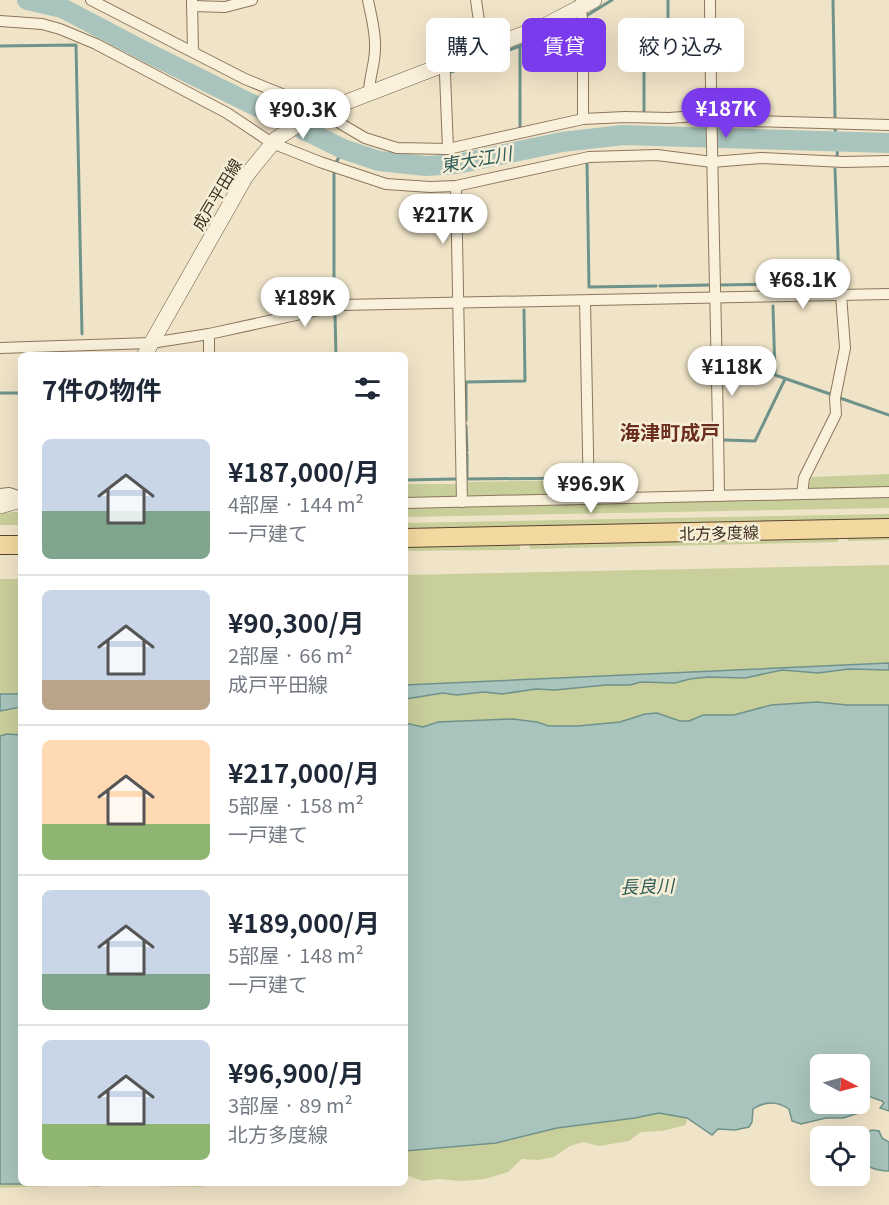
<!DOCTYPE html>
<html lang="ja">
<meta charset="utf-8">
<style>
body{margin:0;font-family:Georgia,"Noto Sans JP",serif;background:#f2f2f3;color:#1f2937;height:100vh;display:flex;flex-direction:column;font-size:22px;white-space:nowrap}
*{box-sizing:border-box;margin:0}
p{font-size:20px;color:#747a83}
.icon{flex:none;width:33px;height:33px;fill:none;stroke:currentColor;stroke-width:2;stroke-linecap:round;stroke-linejoin:round}
.map{position:relative;flex:1;overflow:hidden}
.drawer{position:absolute;left:18px;top:352px;width:390px;height:834px;display:flex;flex-direction:column;background:#fff;border-radius:9px;box-shadow:0 6px 24px #0002}
.drawer>*{flex:none}
.hud{position:absolute;left:426px;top:18px;width:372px;height:54px;display:flex;gap:12px}
.needle{width:39px;rotate:96deg}
.fabs{position:absolute;left:810px;top:1054px;display:grid;gap:12px}
.fabs a{display:grid;place-items:center;width:60px;height:60px;border-radius:9px;background:#fff;box-shadow:0 6px 24px #0002;font-size:30px}
.price{position:absolute;translate:-50% -51px;padding:0 14px;border-radius:21px;background:#fff;color:#222;font-size:20px;line-height:39px;filter:drop-shadow(0 2px 3px #0008)}
.price::after{content:'';position:absolute;left:50%;top:36px;width:18px;height:14px;margin-left:-9px;background:inherit;clip-path:polygon(0 0,100% 0,50% 100%)}
.price.on{background:#7c3aed;color:#fff}
ul{padding:0;list-style:none}
li{display:flex;align-items:center;gap:18px;height:150px;padding:0 24px}
li+li{border-top:2px solid #e0e1e3}
li span{display:grid;place-items:center;flex:none;width:168px;height:120px;border-radius:9px;color:#555}
li>.icon{margin-inline-start:auto}
span .icon{width:72px;height:72px;fill:#fffc;stroke-width:1}
li b{font-size:26px}
h2{display:flex;justify-content:space-between;align-items:center;height:72px;padding:0 24px;font-size:26px}
.tag{padding:0 21px;border-radius:9px;background:#fff;box-shadow:0 6px 24px #0002;font-size:21px;line-height:54px}
.tag.on{background:#7c3aed;color:#fff}
.map>svg:first-child{display:block}
.green{fill:#c9cf9b}
.water{fill:#a9c4bc;stroke:#6f938a;stroke-width:1.5;fill-rule:evenodd}
.lines{fill:none;stroke-linecap:round;stroke-linejoin:round}
.stream{stroke:#6f938a;stroke-width:3}
.river{stroke:#a9c4bc;stroke-width:20}
.minor-casing{stroke:#8d765c;stroke-width:12}
.secondary-casing{stroke:#6f573f;stroke-width:16}
.primary-casing{stroke:#5b4430;stroke-width:20}
.minor{stroke:#faf1dc;stroke-width:10}
.secondary{stroke:#faf1dc;stroke-width:15}
.primary{stroke:#f3d9a0;stroke-width:18}
.labels{text-anchor:middle;dominant-baseline:central;stroke-width:5;stroke-linejoin:round;paint-order:stroke}
.street-label{font-size:16px;fill:#3d2e20;stroke:#f7eed8}
.water-label{font-size:18px;font-style:italic;fill:#2f5d5a;stroke:#f7eed8}
.quarter-label{font-size:20px;font-weight:bold;fill:#6b2e1e;stroke:#f7eed8}
</style>
<div class="map">
<svg width="889" height="1205" viewBox="0 0 889 1205">
<rect width="100%" height="100%" fill="#f0e4c8"/>
<g class="green">
<polygon points="889,474 889,488 813,489 809,488 811,477"/>
<polygon points="585,480 584,492 582,495 469,497 465,493 465,482"/>
<polygon points="405,484 459,484 457,497 405,500"/>
<polygon points="889,496 889,508 405,517 405,507"/>
<polygon points="12,512 21,512 21,525 0,525 0,514"/>
<polygon points="889,514 889,521 405,531 405,523"/>
<polygon points="889,534 889,540 848,541 847,535"/>
<polygon points="838,535 838,542 530,549 530,542"/>
<polygon points="520,543 520,550 405,551 405,545"/>
<polygon points="889,565 889,663 405,685 405,575"/>
<rect x="0" y="579" width="21" height="115"/>
<polygon points="849,669 889,670 889,705 847,705 817,702 797,703 771,705 734,715 703,715 689,721 680,721 657,713 645,714 620,722 578,726 549,726 529,720 513,719 438,722 423,727 405,723 405,699 443,693 457,695 483,692 502,694 536,689 555,690 606,685 630,685 641,682 675,683 690,679 708,677 745,678 782,670 818,673"/>
<polygon points="21,707 21,735 0,736 0,711"/>
<polygon points="659,1113 687,1118 686,1125 662,1131 641,1132 629,1141 599,1146 583,1142 570,1146 554,1157 539,1160 522,1159 508,1172 485,1179 461,1181 438,1179 423,1181 405,1175 405,1151 496,1143 557,1128 635,1118"/>
<polygon points="0,1184 219,1184 199,1187 109,1185 96,1187 75,1185 0,1188"/>
</g>
<g class="water">
<polygon points="889,663 889,670 849,669 818,673 782,670 745,678 708,677 690,679 675,683 641,682 630,685 606,685 555,690 536,689 502,694 483,692 457,695 443,693 405,699 405,685"/>
<polygon points="0,694 21,694 21,707 0,711"/>
<path d="M 817,702 L 847,705 L 889,705 L 889,1111 L 880,1108 L 884,1103 L 882,1101 L 868,1096 L 863,1100 L 864,1111 L 862,1112 L 843,1118 L 826,1118 L 801,1124 L 792,1121 L 789,1109 C 777,1101 765,1101 753,1109 L 752,1122 L 749,1127 L 735,1130 L 718,1129 L 712,1135 L 687,1118 L 659,1113 L 635,1118 L 557,1128 L 496,1143 L 405,1151 L 405,723 L 423,727 L 438,722 L 513,719 L 537,722 L 549,726 L 578,726 L 620,722 L 645,714 L 657,713 L 680,721 L 689,721 L 703,715 L 734,715 L 771,705 ZM 820,1065 L 860,1065 L 860,1104 L 820,1104 Z"/>
<polygon points="7,734 21,735 21,1184 28,1184 0,1184 0,736"/>
<path d="M 872,1130 L 879,1131 L 882,1138 L 889,1142 L 889,1171 C 860,1170 857,1157 866,1133 Z"/>
</g>
<g class="lines">
<g class="stream">
<polyline points="833,0 835,117"/>
<polyline points="62,8 62,0"/>
<polyline points="586,16 612,0"/>
<polyline points="0,46 76,45 82,334"/>
<polyline points="520,46 520,127"/>
<polyline points="451,72 520,46 574,21"/>
<polyline points="644,111 644,57 668,56 668,0"/>
<polyline points="835,128 836,141"/>
<polyline points="837,157 838,141"/>
<polyline points="587,162 589,287 656,286"/>
<polyline points="336,163 343,149"/>
<polyline points="334,172 334,293"/>
<polyline points="720,285 839,283 835,169"/>
<polyline points="660,286 709,285"/>
<polyline points="773,306 775,375 830,394"/>
<polyline points="335,315 336,356"/>
<polyline points="0,393 21,393"/>
<polyline points="840,398 889,415"/>
<polyline points="466,420 466,382 525,381 524,310"/>
<polyline points="466,426 467,451"/>
<polyline points="724,440 755,441 785,379"/>
<polyline points="467,454 467,479 580,478"/>
<polyline points="405,480 455,479"/>
</g>
<polyline class="river" points="27,0 62,8 148,53 343,149 379,161 426,166 457,164 562,142 623,135 889,143"/>
<g class="minor-casing">
<g id="minor">
<polyline points="91,0 245,79 309,105 365,138 397,148 448,149"/>
<polyline points="192,0 193,51"/>
<path d="M 368,0 C 371,16 376,32 375,49 C 375,64 369,78 369,93"/>
<polyline points="476,0 481,35 486,49"/>
<path d="M 710,0 C 711,166 717,331 719,496"/>
<polyline points="580,3 583,26 583,119 625,117 669,118 710,115 750,121 889,125"/>
<polyline points="192,6 225,7 252,0"/>
<polyline points="0,21 42,24 60,29 96,44 227,113 272,143 320,162 386,184 430,187 456,186 589,157 657,155 712,162 761,158 844,162 889,161"/>
<polyline points="443,65 445,74 448,149 583,119"/>
<polyline points="456,186 462,502"/>
<polyline points="585,301 589,500"/>
<polyline points="209,334 209,356"/>
<polyline points="0,348 151,343 209,334 342,305 889,294"/>
<polyline points="0,494 9,493 21,497"/>
<polyline points="802,494 804,478 836,414 835,398 845,348 841,295"/>
<polyline points="405,503 889,492"/>
</g>
</g>
<g class="secondary-casing">
<g id="secondary">
<polyline points="144,356 246,176 276,139 313,115 544,26 594,0"/>
<polyline points="0,506 21,500"/>
</g>
</g>
<g class="primary-casing">
<g id="primary">
<polyline points="405,538 889,528"/>
<polyline points="0,545 21,545"/>
</g>
</g>
<use href="#minor" class="minor"/>
<use href="#secondary" class="secondary"/>
<use href="#primary" class="primary"/>
</g>
<g class="labels">
<g class="street-label">
<text transform="translate(216 194) rotate(-59)">成戸平田線</text>
<text transform="translate(719 532) rotate(-1)">北方多度線</text>
</g>
<g class="water-label">
<text transform="translate(476 158) rotate(-10)">東大江川</text>
<text transform="translate(647 885) rotate(-2)">長良川</text>
</g>
<g class="quarter-label">
<text x="670" y="431">海津町成戸</text>
</g>
</g>
</svg>
<div class="fabs">
<a><svg class="needle" viewBox="-14 -14 28 28"><path d="M0-13l5 13h-10z" fill="#e53935"/><path d="M0 13l5-13h-10z" fill="#747a83"/></svg></a>
<a><svg class="icon" aria-label="locate" viewBox="0 0 24 24"><circle cx="12" cy="12" r="6"/><path d="M12 2v4M12 18v4M2 12h4M18 12h4"/></svg></a>
</div>
<b class="price on" style="left:726px;top:139px">¥187K</b>
<b class="price" style="left:303px;top:140px">¥90.3K</b>
<b class="price" style="left:443px;top:245px">¥217K</b>
<b class="price" style="left:803px;top:310px">¥68.1K</b>
<b class="price" style="left:305px;top:328px">¥189K</b>
<b class="price" style="left:732px;top:397px">¥118K</b>
<b class="price" style="left:591px;top:514px">¥96.9K</b>
<div class="hud">
<a class="tag">購入</a>
<a class="tag on">賃貸</a>
<a class="tag">絞り込み</a>
</div>
<section class="drawer">
<h2>7件の物件<svg class="icon" aria-label="filters" viewBox="0 0 24 24"><path d="M4 7h16M4 17h16"/><circle cx="9" cy="7" r="2"/><circle cx="15" cy="17" r="2"/></svg></h2>
<ul>
<li><span style="background:linear-gradient(#c9d6e8 60%,#7fa58c 0)"><svg class="icon" aria-label="home" viewBox="0 0 24 24"><path d="M3 11l9-7 9 7M6 9v11h12V9"/></svg></span><div><b>¥187,000/月</b><p>4部屋 · 144 m²</p><p>一戸建て</p></div></li>
<li><span style="background:linear-gradient(#c9d6e8 75%,#b9a48a 0)"><svg class="icon" aria-label="home" viewBox="0 0 24 24"><path d="M3 11l9-7 9 7M6 9v11h12V9"/></svg></span><div><b>¥90,300/月</b><p>2部屋 · 66 m²</p><p>成戸平田線</p></div></li>
<li><span style="background:linear-gradient(#ffd9b3 70%,#8fb573 0)"><svg class="icon" aria-label="home" viewBox="0 0 24 24"><path d="M3 11l9-7 9 7M6 9v11h12V9"/></svg></span><div><b>¥217,000/月</b><p>5部屋 · 158 m²</p><p>一戸建て</p></div></li>
<li><span style="background:linear-gradient(#c9d6e8 70%,#7fa58c 0)"><svg class="icon" aria-label="home" viewBox="0 0 24 24"><path d="M3 11l9-7 9 7M6 9v11h12V9"/></svg></span><div><b>¥189,000/月</b><p>5部屋 · 148 m²</p><p>一戸建て</p></div></li>
<li><span style="background:linear-gradient(#c9d6e8 70%,#8fb573 0)"><svg class="icon" aria-label="home" viewBox="0 0 24 24"><path d="M3 11l9-7 9 7M6 9v11h12V9"/></svg></span><div><b>¥96,900/月</b><p>3部屋 · 89 m²</p><p>北方多度線</p></div></li>
</ul>
</section>
</div>
